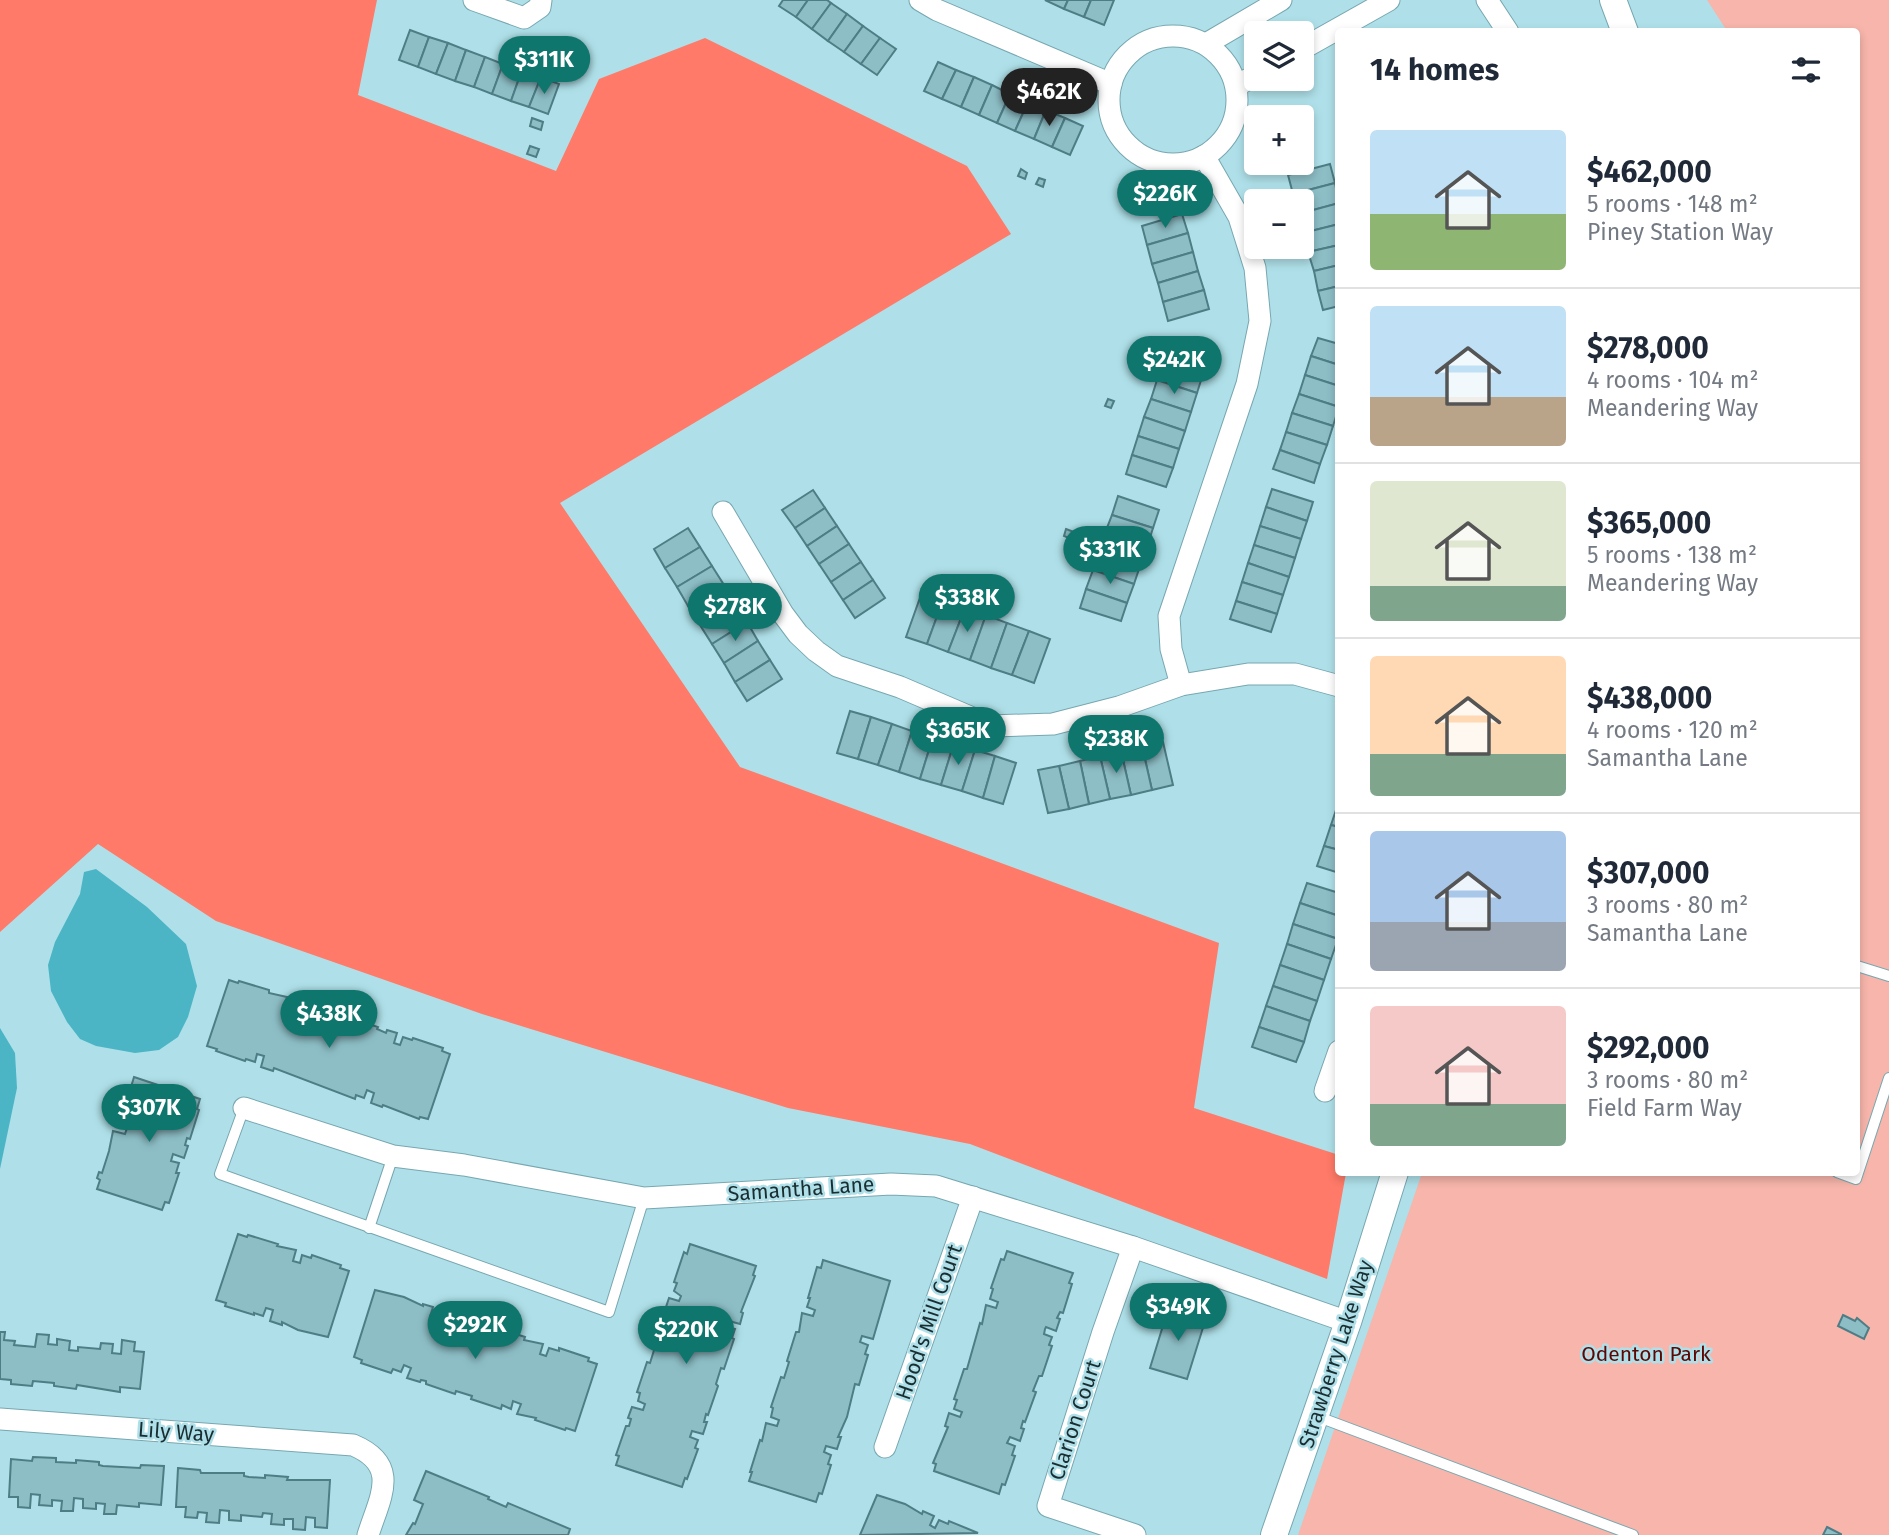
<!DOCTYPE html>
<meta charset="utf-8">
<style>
body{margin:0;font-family:"Fira Sans",sans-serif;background:#f2f2f3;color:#1f2937;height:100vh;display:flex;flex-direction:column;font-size:26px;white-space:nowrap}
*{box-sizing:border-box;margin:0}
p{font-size:23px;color:#747a83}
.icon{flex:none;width:38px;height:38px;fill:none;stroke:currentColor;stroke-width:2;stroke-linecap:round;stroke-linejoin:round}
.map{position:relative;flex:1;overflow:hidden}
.details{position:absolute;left:1335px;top:28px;width:525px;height:1148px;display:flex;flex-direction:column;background:#fff;border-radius:7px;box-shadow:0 4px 10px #0003}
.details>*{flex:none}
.controls{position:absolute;left:1244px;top:21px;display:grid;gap:14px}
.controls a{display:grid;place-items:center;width:70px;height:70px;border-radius:7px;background:#fff;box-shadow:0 4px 10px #0003;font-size:35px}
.price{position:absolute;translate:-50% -60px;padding:0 16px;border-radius:24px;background:#0f766e;color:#fff;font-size:23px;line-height:46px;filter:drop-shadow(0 2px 4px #0008)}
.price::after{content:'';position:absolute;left:50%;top:42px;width:21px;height:16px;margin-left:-10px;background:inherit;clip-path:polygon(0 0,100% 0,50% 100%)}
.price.on{background:#222;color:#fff}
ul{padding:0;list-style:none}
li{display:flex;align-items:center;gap:21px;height:175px;padding:0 35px}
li+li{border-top:2px solid #e0e1e3}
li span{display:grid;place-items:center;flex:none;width:196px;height:140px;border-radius:7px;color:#555}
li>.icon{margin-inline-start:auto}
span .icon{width:84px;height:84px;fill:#fffc;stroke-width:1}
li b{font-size:30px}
h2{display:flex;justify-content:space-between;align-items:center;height:84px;padding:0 35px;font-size:30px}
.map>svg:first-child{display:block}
.green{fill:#f7b5ab}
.forest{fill:#ff7a68}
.water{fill:#4bb5c6}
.building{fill:#8dbec6;stroke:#4e7d85;stroke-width:2}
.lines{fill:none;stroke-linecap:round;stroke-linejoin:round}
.service-casing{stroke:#77a7b0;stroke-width:12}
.minor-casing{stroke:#77a7b0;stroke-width:23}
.tertiary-casing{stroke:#77a7b0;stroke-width:28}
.service{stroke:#fff;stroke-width:10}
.minor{stroke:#fff;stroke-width:21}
.tertiary{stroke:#fff;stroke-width:26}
.labels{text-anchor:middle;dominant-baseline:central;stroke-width:5;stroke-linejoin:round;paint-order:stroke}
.street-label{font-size:21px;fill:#1a2e31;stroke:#afe0e9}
.park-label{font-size:21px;fill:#5c0703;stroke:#afe0e9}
</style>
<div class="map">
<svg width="1889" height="1535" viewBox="0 0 1889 1535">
<rect width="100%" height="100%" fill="#afe0e9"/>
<polygon class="green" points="1707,0 1889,0 1889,1535 1298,1535 1422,1173 1857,1172 1857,32 1727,31"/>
<polygon class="forest" points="0,0 377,0 358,95 556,171 599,79 705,38 967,166 1011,234 560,503 740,767 1219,943 1194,1108 1339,1155 1339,1172 1346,1173 1327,1279 970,1144 788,1108 482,1014 216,921 98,844 0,932"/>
<g class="water">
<polygon points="96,869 147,907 186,944 197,986 188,1017 178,1037 159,1050 135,1053 96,1046 80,1039 67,1022 51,991 48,965 55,942 80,894 84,872"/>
<polygon points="0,1028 15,1053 17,1088 0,1169"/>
</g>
<g class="building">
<polygon points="783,0 808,0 796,17 779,6"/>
<polygon points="808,0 827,0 831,3 812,29 796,17"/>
<polygon points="1045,0 1068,0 1064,9"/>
<polygon points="1068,0 1091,0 1084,17 1064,9"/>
<polygon points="1091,0 1114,0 1104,25 1084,17"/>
<polygon points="831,3 847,14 828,41 812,29"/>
<polygon points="847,14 863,26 844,52 828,41"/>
<polygon points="863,26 880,38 861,64 844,52"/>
<polygon points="410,30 429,37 418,67 399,60"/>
<polygon points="429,37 448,43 436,74 418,67"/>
<polygon points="880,38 896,49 877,75 861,64"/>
<polygon points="448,43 466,50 455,81 436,74"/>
<polygon points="466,50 485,57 474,87 455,81"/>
<polygon points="485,57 503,64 492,94 474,87"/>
<polygon points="938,62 956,70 942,99 924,91"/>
<polygon points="503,64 522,70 511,101 492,94"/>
<polygon points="522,70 541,77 529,107 511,101"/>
<polygon points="956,70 974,77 961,107 942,99"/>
<polygon points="541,77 559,84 548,114 529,107"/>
<polygon points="974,77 992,85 979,115 961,107"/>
<polygon points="992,85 1010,94 997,123 979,115"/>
<polygon points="1010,94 1028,102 1015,131 997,123"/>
<polygon points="1028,102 1046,110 1034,139 1015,131"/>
<polygon points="1046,110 1065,118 1052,147 1034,139"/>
<polygon points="532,118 543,122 541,130 530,126"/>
<polygon points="1065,118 1083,126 1070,155 1052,147"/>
<polygon points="530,146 539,149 536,157 527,154"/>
<polygon points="1330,164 1335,183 1293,194 1288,175"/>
<polygon points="1021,169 1027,173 1025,179 1018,176"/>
<polygon points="1039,178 1045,180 1043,187 1036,184"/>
<polygon points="1335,183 1339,203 1302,213 1302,201 1295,201 1293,194"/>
<polygon points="1339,203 1339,224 1303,233 1302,213"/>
<polygon points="1182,214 1188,233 1147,245 1142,226"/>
<polygon points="1339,224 1339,245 1308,252 1303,233"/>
<polygon points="1188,233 1193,252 1152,264 1147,245"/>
<polygon points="1339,245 1339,265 1314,271 1308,252"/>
<polygon points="1193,252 1198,271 1158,283 1152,264"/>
<polygon points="1339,265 1339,286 1318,291 1314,271"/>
<polygon points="1198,271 1204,290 1163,302 1158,283"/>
<polygon points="1339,286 1339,306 1323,310 1318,291"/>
<polygon points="1204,290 1209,309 1168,321 1163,302"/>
<polygon points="1318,338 1339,344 1339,365 1311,356"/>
<polygon points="1311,356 1339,365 1339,386 1305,375"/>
<polygon points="1163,361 1203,374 1197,393 1157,380"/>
<polygon points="1305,375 1339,386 1339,407 1299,394"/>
<polygon points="1157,380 1197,393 1191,412 1151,399"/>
<polygon points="1299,394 1339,407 1333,426 1292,413"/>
<polygon points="1108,399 1114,401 1111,408 1105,406"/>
<polygon points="1151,399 1191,412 1185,431 1144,417"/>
<polygon points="1292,413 1333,426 1327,445 1286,432"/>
<polygon points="1144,417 1185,431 1179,449 1138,436"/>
<polygon points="1286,432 1327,445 1320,464 1280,450"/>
<polygon points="1138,436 1179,449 1173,468 1132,455"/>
<polygon points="1280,450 1320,464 1314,483 1273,469"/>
<polygon points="1132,455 1173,468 1166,487 1126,474"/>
<polygon points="1272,489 1313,502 1307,521 1266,507"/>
<polygon points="813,490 825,508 795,528 782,510"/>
<polygon points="1118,496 1159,510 1153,528 1112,515"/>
<polygon points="1266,507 1307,521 1301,539 1260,526"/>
<polygon points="825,508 837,526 807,546 795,528"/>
<polygon points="1112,515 1153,528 1147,547 1105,533"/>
<polygon points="837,526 849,544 819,564 807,546"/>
<polygon points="1260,526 1301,539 1295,558 1254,545"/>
<polygon points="688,528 700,547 665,568 654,549"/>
<polygon points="1066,529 1074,532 1071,539 1064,536"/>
<polygon points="1105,533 1147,547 1140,566 1099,552"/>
<polygon points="849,544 861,562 831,582 819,564"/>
<polygon points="1254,545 1295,558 1289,577 1248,563"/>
<polygon points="700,547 712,566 677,587 665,568"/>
<polygon points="1099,552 1140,566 1134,584 1093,570"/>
<polygon points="861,562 873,580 843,600 831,582"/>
<polygon points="1248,563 1289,577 1283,595 1242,582"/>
<polygon points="712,566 724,585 688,606 677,587"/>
<polygon points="1093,570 1134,584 1127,603 1086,589"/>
<polygon points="873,580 885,598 855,618 843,600"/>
<polygon points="1242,582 1283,595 1277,614 1236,601"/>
<polygon points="724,585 735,604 700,625 688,606"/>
<polygon points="1086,589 1127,603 1121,621 1080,608"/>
<polygon points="922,592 943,600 927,644 906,637"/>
<polygon points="943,600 965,608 948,652 927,644"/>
<polygon points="1236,601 1277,614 1271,632 1230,619"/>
<polygon points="735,604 747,622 712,644 700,625"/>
<polygon points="965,608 986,615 970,660 948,652"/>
<polygon points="986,615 1007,623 991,668 970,660"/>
<polygon points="747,622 758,641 724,663 712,644"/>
<polygon points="1007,623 1029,631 1012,675 991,668"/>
<polygon points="1029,631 1050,639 1034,683 1012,675"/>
<polygon points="758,641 770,660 735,682 724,663"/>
<polygon points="770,660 782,679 747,701 735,682"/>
<polygon points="850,711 871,717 858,759 837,753"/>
<polygon points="871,717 892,724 878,765 858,759"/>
<polygon points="892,724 912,731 899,772 878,765"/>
<polygon points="912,731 933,737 920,779 899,772"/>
<polygon points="933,737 954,743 941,785 920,779"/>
<polygon points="1163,742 1173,785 1152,790 1142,746"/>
<polygon points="954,743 975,750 962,791 941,785"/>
<polygon points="1142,746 1152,790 1131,795 1121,751"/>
<polygon points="975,750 995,756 983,798 962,791"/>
<polygon points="1121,751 1131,795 1110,799 1100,756"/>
<polygon points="995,756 1016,763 1003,804 983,798"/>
<polygon points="1100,756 1110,799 1089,804 1080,761"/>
<polygon points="1080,761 1089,804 1069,809 1059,766"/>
<polygon points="1059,766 1069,809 1048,813 1038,770"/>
<polygon points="1338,804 1339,805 1339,827 1331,825"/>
<polygon points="1331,825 1339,827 1339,850 1324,846"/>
<polygon points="1324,846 1339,850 1339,873 1317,866"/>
<polygon points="1307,883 1339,893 1339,916 1300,903"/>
<polygon points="1300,903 1339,916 1338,939 1293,924"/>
<polygon points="1293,924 1338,939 1331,959 1287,944"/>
<polygon points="1287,944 1331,959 1324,980 1280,965"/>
<polygon points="1280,965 1324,980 1317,1001 1273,986"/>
<polygon points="229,980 238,983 239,981 269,990 269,993 287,997 284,1007 291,1008 293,1002 301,1004 302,1001 333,1011 332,1014 347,1019 348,1017 378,1027 377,1029 386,1033 387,1030 397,1033 394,1043 400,1045 403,1037 412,1040 413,1038 443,1048 442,1051 450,1054 428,1119 420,1117 419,1119 383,1105 382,1107 371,1103 374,1093 367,1090 364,1098 356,1095 355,1099 274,1068 273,1071 261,1067 264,1056 257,1054 255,1062 246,1059 245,1061 216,1051 217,1049 207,1046"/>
<polygon points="1273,986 1317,1001 1310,1021 1266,1006"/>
<polygon points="1266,1006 1310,1021 1304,1042 1259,1027"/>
<polygon points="1259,1027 1304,1042 1296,1062 1252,1047"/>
<polygon points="134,1077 200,1099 197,1109 199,1110 190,1139 187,1138 185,1145 188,1146 184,1158 173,1154 171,1161 179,1163 176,1173 179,1173 169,1203 165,1202 162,1210 97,1189 100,1180 97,1178 99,1172 102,1173 109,1151 113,1131 125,1134 127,1128 118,1125 121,1115 119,1115 129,1086 131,1087"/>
<polygon points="238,1234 247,1237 248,1235 278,1244 277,1246 296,1250 293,1261 300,1263 302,1255 311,1258 312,1255 341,1265 340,1268 349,1271 328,1337 298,1330 282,1322 282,1325 270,1321 273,1310 266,1308 263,1316 254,1313 254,1315 225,1306 226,1303 216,1300"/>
<polygon points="690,1244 756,1266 753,1275 755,1276 741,1312 743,1313 740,1324 729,1321 727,1327 735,1329 732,1338 734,1339 724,1369 721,1368 716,1384 718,1386 708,1415 706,1414 704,1422 707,1422 703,1434 692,1431 690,1437 698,1440 695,1448 698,1449 687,1479 685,1478 682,1487 616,1465 619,1456 616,1455 626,1426 629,1426 631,1419 628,1418 632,1407 643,1410 645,1404 638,1401 640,1393 637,1392 647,1362 650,1363 655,1347 653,1345 663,1316 665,1317 667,1311 665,1310 669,1298 679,1301 681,1296 674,1291 677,1283 674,1282 684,1252 687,1254"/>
<polygon points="1007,1251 1073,1273 1069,1283 1072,1284 1063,1313 1060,1312 1057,1318 1060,1319 1056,1331 1046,1327 1045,1329 1044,1334 1052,1337 1049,1345 1052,1346 1042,1376 1039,1376 1033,1391 1036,1392 1025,1422 1023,1421 1021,1428 1024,1429 1020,1441 1010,1437 1007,1443 1015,1446 1012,1455 1015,1456 1005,1485 1002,1484 999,1494 934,1471 936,1464 933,1463 948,1427 945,1426 949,1413 960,1417 962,1412 954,1409 957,1400 954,1399 964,1369 967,1369 980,1323 982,1324 986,1305 996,1308 998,1302 990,1299 993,1289 991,1288 1001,1259 1004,1260"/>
<polygon points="823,1260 890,1281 873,1339 862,1336 860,1342 868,1345 865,1354 868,1355 859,1385 855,1384 847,1417 838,1437 841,1437 837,1449 826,1446 824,1452 831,1455 828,1464 831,1465 822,1494 819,1493 816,1502 749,1481 752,1472 750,1472 760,1440 762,1441 766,1423 777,1426 779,1420 771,1417 773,1408 771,1407 781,1377 784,1378 789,1362 787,1361 796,1332 799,1332 802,1313 813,1316 815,1310 807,1307 810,1298 808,1298 817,1267 821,1268"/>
<polygon points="375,1290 404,1297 423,1306 423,1304 433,1307 430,1317 437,1320 440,1312 448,1314 449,1312 479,1322 479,1324 490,1328 493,1329 494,1327 525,1337 524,1340 543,1344 540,1354 546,1356 549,1348 559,1351 559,1348 589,1358 588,1361 597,1364 575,1431 566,1428 565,1430 535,1420 536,1418 517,1414 521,1404 513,1401 511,1409 502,1405 501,1409 471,1399 472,1396 456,1391 455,1394 426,1384 426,1381 421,1380 420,1382 407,1378 411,1368 404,1365 401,1372 393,1369 391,1373 361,1363 362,1360 354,1357"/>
<polygon points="1169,1306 1206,1318 1187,1379 1150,1368"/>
<polygon points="1843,1315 1855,1321 1857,1318 1869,1328 1864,1339 1838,1326"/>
<polygon points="0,1332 5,1332 4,1340 15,1341 14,1345 35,1347 37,1334 49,1335 48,1344 57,1345 57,1339 70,1341 69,1350 78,1351 78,1347 100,1349 101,1343 113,1344 112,1353 121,1354 122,1340 135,1342 134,1351 144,1352 140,1389 120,1387 120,1392 77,1385 76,1389 54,1386 54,1383 33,1381 32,1386 11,1384 11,1380 0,1379"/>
<polygon points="33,1457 56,1458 56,1462 76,1463 76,1460 99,1462 99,1465 103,1466 140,1468 141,1465 164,1466 161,1505 139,1503 139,1507 117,1505 116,1514 104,1514 105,1504 96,1503 96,1509 83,1508 83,1499 74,1498 73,1511 61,1511 62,1501 52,1500 52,1506 39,1505 40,1495 31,1494 30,1508 18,1507 18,1497 9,1497 11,1459 32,1461"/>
<polygon points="178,1468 200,1470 201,1473 244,1473 244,1476 249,1477 265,1478 265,1475 288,1477 287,1480 330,1480 327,1528 315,1527 315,1518 306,1517 305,1530 293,1529 293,1519 284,1519 284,1525 271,1524 272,1514 263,1513 262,1517 241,1515 241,1521 229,1520 229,1511 220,1510 219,1523 206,1522 207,1513 198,1512 197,1518 185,1517 186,1507 176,1507"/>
<polygon points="426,1471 489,1497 488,1499 506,1507 508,1503 570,1529 568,1535 406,1535 413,1523 415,1524 423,1504 414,1500"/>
<polygon points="877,1495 905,1504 922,1514 923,1511 934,1516 930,1525 935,1528 939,1520 948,1524 949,1521 978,1533 860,1535"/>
<polygon points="1827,1527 1841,1534 1841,1535 1823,1535"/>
</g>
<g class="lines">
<g class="service-casing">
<g id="service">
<polyline points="1857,966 1889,976"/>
<polyline points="244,1108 220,1174 609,1312 644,1198"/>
<polyline points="1837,1172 1856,1179 1889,1078"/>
<polyline points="369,1228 393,1156"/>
<polyline points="1316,1416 1633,1535"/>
</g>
</g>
<g class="minor-casing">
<g id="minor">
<polyline points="474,0 524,18 540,7 541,0"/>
<polyline points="920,0 937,10 1111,84"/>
<polyline points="1487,0 1508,32"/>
<circle cx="1173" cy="100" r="64"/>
<polyline points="1206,44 1281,0"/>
<polyline points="1302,49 1389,0"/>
<polyline points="1236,86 1256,75"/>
<polyline points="723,512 783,614 798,634 816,651 837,666 900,687 991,726 1053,724 1119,707 1181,685 1248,674 1295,674 1339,686"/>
<polyline points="1181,685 1171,649 1169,616 1247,384 1260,321 1255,268 1239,217 1204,156"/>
<polyline points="1325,1091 1339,1051"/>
<polyline points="244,1108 393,1156 464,1165 644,1198 891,1184 936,1186 1133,1247 1348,1322"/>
<polyline points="1133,1247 1103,1332 1048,1506 1135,1535"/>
<path d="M 0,1419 L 353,1445 C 401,1465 380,1497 368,1535"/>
<polyline points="885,1447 973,1197"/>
</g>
</g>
<g class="tertiary-casing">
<g id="tertiary">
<polyline points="1613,0 1625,32"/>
<polyline points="1274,1535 1348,1322 1395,1172"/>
</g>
</g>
<use href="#service" class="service"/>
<use href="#minor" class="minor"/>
<use href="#tertiary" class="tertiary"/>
</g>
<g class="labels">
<g class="street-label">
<text transform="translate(801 1189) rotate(-4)">Samantha Lane</text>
<text transform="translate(929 1322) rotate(-71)">Hood's Mill Court</text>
<text transform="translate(1336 1354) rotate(-72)">Strawberry Lake Way</text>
<text transform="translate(1075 1420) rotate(-72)">Clarion Court</text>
<text transform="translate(176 1432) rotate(4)">Lily Way</text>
</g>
<g class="park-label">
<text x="1646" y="1354">Odenton Park</text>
</g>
</g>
</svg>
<div class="controls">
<a><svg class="icon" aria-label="layers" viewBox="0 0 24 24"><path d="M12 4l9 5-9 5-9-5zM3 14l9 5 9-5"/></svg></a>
<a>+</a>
<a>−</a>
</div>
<b class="price" style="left:544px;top:96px">$311K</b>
<b class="price on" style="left:1049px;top:128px">$462K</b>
<b class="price" style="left:1165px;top:230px">$226K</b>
<b class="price" style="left:1174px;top:396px">$242K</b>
<b class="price" style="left:1110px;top:586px">$331K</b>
<b class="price" style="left:967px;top:634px">$338K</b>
<b class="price" style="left:735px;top:643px">$278K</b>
<b class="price" style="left:958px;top:767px">$365K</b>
<b class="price" style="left:1116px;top:775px">$238K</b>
<b class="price" style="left:329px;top:1050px">$438K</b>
<b class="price" style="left:149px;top:1144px">$307K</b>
<b class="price" style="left:1178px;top:1343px">$349K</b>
<b class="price" style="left:475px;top:1361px">$292K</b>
<b class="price" style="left:686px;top:1366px">$220K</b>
<section class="details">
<h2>14 homes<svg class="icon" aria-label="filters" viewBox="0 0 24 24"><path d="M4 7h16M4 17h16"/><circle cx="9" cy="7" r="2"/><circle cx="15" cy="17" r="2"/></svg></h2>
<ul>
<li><span style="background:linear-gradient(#bfe0f5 60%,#8fb573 0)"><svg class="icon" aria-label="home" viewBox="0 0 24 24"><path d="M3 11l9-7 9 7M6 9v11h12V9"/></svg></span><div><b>$462,000</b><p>5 rooms · 148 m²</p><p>Piney Station Way</p></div></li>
<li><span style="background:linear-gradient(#bfe0f5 65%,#b9a48a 0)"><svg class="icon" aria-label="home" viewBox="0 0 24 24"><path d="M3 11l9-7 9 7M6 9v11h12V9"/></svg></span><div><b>$278,000</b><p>4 rooms · 104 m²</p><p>Meandering Way</p></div></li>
<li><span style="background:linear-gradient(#dfe7d0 75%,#7fa58c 0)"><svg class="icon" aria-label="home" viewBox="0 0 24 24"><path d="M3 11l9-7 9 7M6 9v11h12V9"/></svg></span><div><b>$365,000</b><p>5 rooms · 138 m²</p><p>Meandering Way</p></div></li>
<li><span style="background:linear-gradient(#ffd9b3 70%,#7fa58c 0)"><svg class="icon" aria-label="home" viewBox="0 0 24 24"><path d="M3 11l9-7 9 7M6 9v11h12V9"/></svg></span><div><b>$438,000</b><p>4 rooms · 120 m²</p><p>Samantha Lane</p></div></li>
<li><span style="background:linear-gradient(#a9c7e8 65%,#9aa5b1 0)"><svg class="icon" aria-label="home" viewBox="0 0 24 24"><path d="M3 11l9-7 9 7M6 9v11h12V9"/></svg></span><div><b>$307,000</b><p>3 rooms · 80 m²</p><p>Samantha Lane</p></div></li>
<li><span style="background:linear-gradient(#f6c9c9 70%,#7fa58c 0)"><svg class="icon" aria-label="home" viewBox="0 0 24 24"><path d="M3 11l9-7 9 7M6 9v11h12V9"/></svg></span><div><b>$292,000</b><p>3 rooms · 80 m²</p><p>Field Farm Way</p></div></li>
</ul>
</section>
</div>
